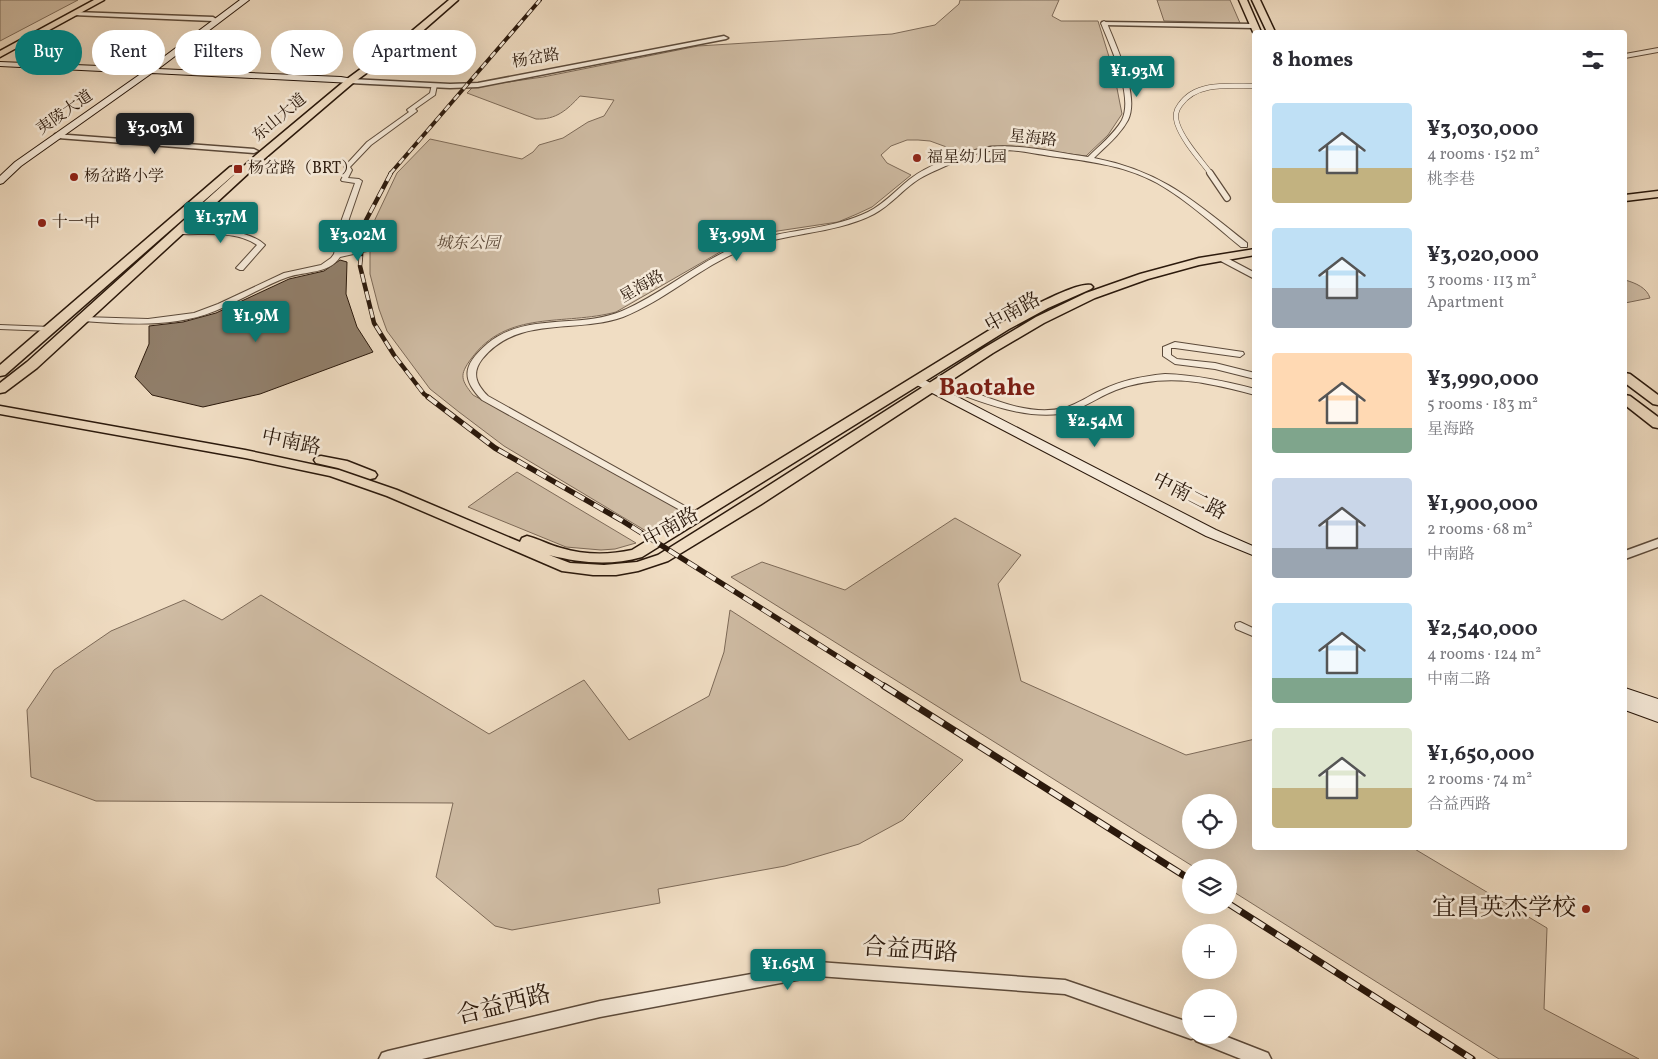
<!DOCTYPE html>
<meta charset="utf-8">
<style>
body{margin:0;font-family:Vollkorn,"Noto Serif SC",serif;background:#f2f2f3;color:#2b2b33;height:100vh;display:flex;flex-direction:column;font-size:19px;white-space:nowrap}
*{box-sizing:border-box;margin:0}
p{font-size:16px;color:#7c7c81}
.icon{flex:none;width:28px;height:28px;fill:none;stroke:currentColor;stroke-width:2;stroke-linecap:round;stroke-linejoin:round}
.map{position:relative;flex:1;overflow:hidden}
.drawer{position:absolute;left:1252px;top:30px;width:375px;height:820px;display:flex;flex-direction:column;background:#fff;border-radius:5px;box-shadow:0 5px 20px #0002}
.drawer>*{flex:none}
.guide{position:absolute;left:15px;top:30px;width:475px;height:45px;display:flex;gap:10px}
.controls{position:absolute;left:1182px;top:794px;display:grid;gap:10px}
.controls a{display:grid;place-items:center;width:55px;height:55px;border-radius:50%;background:#fff;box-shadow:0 5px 20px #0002;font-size:25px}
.price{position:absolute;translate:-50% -42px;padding:0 11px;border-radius:5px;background:#0f766e;color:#fff;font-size:16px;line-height:32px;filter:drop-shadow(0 1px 2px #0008)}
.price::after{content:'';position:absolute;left:50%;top:30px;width:15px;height:11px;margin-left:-8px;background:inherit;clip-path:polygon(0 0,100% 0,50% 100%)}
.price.active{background:#222;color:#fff}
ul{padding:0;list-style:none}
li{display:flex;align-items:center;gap:15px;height:125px;padding:0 20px}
li span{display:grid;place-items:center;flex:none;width:140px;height:100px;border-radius:5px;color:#555}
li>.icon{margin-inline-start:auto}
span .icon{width:60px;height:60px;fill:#fffc;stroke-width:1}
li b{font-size:21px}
h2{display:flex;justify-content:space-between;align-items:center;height:60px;padding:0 20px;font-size:21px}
.chip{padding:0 18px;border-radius:22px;background:#fff;box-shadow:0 5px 20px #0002;font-size:18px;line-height:45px}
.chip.active{background:#0f766e;color:#fff}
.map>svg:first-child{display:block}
.green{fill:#cfbca4;stroke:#7d6a58;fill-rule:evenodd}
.building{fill:#917f6b;stroke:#2b190c}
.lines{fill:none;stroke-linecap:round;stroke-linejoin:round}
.pedestrian-far1-casing{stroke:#5c4a3a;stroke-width:5.5}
.pedestrian-casing{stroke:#5c4a3a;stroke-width:8}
.minor-casing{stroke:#5c4a3a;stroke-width:2}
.tertiary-casing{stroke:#5c4a3a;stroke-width:3}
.secondary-casing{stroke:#2b190c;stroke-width:2}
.primary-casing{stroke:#2b190c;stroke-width:3}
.pedestrian-far1{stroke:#f5e9d8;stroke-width:4.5}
.pedestrian{stroke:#f5e9d8;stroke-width:5.5}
.minor{fill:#f5e9d8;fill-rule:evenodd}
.tertiary{fill:#f5e9d8;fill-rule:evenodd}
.secondary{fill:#f5e9d8;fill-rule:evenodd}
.primary{fill:#f0ddc3;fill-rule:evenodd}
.rail-far3-casing{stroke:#2b190c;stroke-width:4}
.rail-far2-casing{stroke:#2b190c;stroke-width:4.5}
.rail-far1-casing{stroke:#2b190c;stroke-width:5.5}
.rail-casing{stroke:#2b190c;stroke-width:7}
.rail-far3{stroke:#f5e9d8;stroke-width:2.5;stroke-dasharray:7;stroke-linecap:butt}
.rail-far2{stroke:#f5e9d8;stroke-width:3;stroke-dasharray:9;stroke-linecap:butt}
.rail-far1{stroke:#f5e9d8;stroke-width:4;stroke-dasharray:11;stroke-linecap:butt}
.rail{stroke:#f5e9d8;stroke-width:5;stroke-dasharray:14;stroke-linecap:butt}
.poi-dot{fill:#8f2418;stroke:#f5e9d8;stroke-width:2}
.labels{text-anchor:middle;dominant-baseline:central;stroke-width:5;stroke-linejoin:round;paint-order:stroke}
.far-street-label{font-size:16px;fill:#2b190c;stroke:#f5e9d8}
.far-poi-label{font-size:16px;fill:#2b190c;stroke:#f5e9d8;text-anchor:start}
.far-park-label{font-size:16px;font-style:italic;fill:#5c4a3a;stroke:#f5e9d8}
.street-label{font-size:20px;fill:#2b190c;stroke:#f5e9d8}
.near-poi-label{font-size:24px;fill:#2b190c;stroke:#f5e9d8;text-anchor:end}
.near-street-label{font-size:24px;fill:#2b190c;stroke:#f5e9d8}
.district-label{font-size:25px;font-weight:bold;fill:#7a1f14;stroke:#f5e9d8}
</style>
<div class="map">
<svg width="1658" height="1059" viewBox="0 0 1658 1059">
<rect width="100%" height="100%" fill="#f0ddc3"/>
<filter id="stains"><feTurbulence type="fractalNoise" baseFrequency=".004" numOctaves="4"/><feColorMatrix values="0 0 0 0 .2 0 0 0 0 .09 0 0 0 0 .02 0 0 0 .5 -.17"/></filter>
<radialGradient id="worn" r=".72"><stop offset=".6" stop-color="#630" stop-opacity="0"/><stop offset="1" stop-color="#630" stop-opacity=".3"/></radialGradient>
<g class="green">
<polygon points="0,0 78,0 0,41"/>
<path d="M 960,0 L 1059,0 L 1052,16 L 1061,21 L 1098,21 L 1114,73 L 1122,114 L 1108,135 L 1086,156 L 1012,146 L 990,146 L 963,153 L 930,141 L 918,140 L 907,140 L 891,146 L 881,155 L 887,163 L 911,175 L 872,207 L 857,214 L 838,222 L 771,232 L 727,248 L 616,312 C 564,326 507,309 471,359 C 459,375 461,380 473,395 L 691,516 L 656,537 L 504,446 L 459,412 L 430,389 L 387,331 L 379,309 L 370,274 L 370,230 L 397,173 L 430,139 L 522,159 L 533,152 L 539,145 L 563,138 L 588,122 L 604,116 L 614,100 L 580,96 C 567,110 556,120 536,119 L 467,93 L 473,87 L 543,77 L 698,46 L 892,34 L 935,25 L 959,4 Z"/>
<polygon points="1157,0 1230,0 1240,23 1164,21"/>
<path d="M 1625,280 C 1636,283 1647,288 1650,298 L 1625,303 Z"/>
<polygon points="517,472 636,543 615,549 601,550 566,547 468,507"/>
<path d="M 955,518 L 1021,555 L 998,584 L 1021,681 L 1186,755 L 1255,739 L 1255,848 L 1413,848 L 1547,928 L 1544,1009 L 1639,1059 L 1499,1059 L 1229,889 L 1229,868 L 1194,867 L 731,577 L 762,562 L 845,590 ZM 1191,802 L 1229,802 L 1229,840 L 1191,840 Z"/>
<polygon points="261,595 489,734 584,680 629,740 709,696 724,652 730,610 963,760 903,820 859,844 785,866 658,889 660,903 512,930 495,926 436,877 453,803 96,801 31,777 27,710 54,670 111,631 184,600 222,620"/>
</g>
<polygon class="building" points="340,260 347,262 346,294 357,327 373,352 260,394 203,407 152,395 135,377 149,344 149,326 183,322 216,313 289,279 324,271"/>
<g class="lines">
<g class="pedestrian-far1-casing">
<path id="pedestrian-far1" d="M 1211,174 C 1200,159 1183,141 1177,123 C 1175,117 1176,110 1180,105 C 1196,81 1231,86 1255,86"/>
</g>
<g class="pedestrian-casing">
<g id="pedestrian">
<polyline points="1210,173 1227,198"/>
<polyline points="1221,258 1255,276"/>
</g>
</g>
<g class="minor-casing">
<g id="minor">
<path d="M 1104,21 L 1107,23 C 1116,46 1140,96 1128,120 C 1120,135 1106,146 1094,158 C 1162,171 1195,202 1247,243 L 1247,247 L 1241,247 C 1214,225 1187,200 1157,183 C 1124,165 1087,161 1050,156 C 1030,153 1009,148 989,151 C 972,153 955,162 939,169 C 932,172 925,175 919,179 C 903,189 891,205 874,214 C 833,235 785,232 742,250 C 700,267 666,300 623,317 C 575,334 519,315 483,358 C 471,373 476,384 488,396 L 701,515 L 703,517 L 698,520 L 482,400 C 460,378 464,364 487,344 C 524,312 580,329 622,311 C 666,292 702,258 748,242 C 787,229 831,230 868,212 C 884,204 896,190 910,179 C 928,165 961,153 983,148 C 1011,142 1059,153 1088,157 C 1099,146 1114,134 1122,120 C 1134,96 1110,46 1101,23 Z"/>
<polygon points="1658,48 1658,52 1625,58 1625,54"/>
<path d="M 432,84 L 437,85 L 435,95 L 415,109 L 417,111 L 416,112 L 371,145 L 350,167 L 352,170 L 348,178 L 359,179 L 362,181 L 349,219 L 342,252 L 373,245 L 377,247 L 376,249 L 340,257 C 329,274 306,271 288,277 C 263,286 240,301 215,311 C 173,328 128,324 83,321 L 79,319 L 83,317 L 148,319 L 194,313 L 218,304 L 284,273 L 321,265 L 331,258 L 334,254 L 342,219 L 355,183 L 342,181 L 341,180 L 346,170 L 344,167 L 367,142 L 409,112 L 407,110 L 408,109 L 430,93 Z"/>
<path d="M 177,230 C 200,227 248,228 265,245 L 243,270 L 240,270 L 236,268 L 257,245 C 236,230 205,235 180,234 L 176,232 Z"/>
<polygon points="0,325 51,327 55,329 51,331 0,329"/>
<polygon points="1175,342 1243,352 1244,354 1240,357 1175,348 1171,348 1171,355 1177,359 1215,363 1255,373 1255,379 1215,369 1175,364 1163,356 1163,347"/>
<path d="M 1165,374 C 1196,375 1225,381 1255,389 L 1255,395 C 1206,382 1166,372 1116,390 C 1097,397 1081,411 1060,414 C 1017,419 975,399 935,385 L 934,383 L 938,380 C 978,391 1021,418 1064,408 C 1078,404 1090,395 1102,390 C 1122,380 1144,376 1165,374 Z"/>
<polygon points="1240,622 1255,629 1255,637 1236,629 1235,626 1236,623"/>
</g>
</g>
<g class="tertiary-casing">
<g id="tertiary">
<polygon points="75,12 213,17 216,19 213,21 73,15 73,13"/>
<polygon points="1102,22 1254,24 1257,26 1254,28 1104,25 1102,24"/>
<polygon points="724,36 728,38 726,39 478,87 450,88 350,83 346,81 350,79 450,84 478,83"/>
<polygon points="55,134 254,149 258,151 254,153 58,138 55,138"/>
<polygon points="1658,539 1658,547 1625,559 1625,551"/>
<polygon points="818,962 1065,980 1191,1023 1191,1035 1222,1035 1268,1053 1271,1059 1241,1059 1196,1041 1194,1038 1191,1039 1065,994 818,976 600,1017 422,1059 379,1059 382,1053 388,1051 600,1001"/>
</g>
</g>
<g class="secondary-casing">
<g id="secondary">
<polygon points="240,0 249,0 158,69 341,77 353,79 353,83 152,73 21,166 3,183 0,184 0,176 15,162 142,73 0,66 0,62 149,68"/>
<polygon points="919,377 1216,530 1255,547 1255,556 1206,536 915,384 913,381 915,378"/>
<polygon points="1625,688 1658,699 1658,722 1625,710"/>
</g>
</g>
<g class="primary-casing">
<g id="primary">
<polygon points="94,0 104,0 0,57 0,51"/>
<polygon points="449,0 458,0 418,35 353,83 264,159 37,368 5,392 0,393 0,383 27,362 256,155 347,79 412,31"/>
<polygon points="1239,0 1247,0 1261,32 1255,34 1253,32"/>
<polygon points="1252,0 1260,0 1275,32 1267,32"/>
<polygon points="234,166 238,167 238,171 5,375 0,376 0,365 230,167"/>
<polygon points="1658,191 1658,197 1625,201 1625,195"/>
<path d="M 1255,249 L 1255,255 L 1199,265 L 1148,279 L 1095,298 L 1044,323 L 993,353 L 760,505 L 668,561 L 638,571 L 616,575 L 593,575 L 562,571 L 387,496 L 330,476 L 245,458 L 0,414 L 0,406 L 245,450 L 339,470 L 397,490 L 520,542 L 522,538 L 527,536 C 539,539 549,545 561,548 C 584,555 609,555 632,550 L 1001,323 C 1017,315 1076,281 1091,285 L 1093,287 L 1091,289 L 1048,308 L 1009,329 L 642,557 C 610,566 581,563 549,555 L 570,563 L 604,565 L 637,562 L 658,555 L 749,498 L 984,348 L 1036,317 L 1086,293 L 1140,274 L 1199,258 Z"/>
<polygon points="1625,373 1630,374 1658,395 1658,405 1653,404 1625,383"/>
<polygon points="1625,395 1630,396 1658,417 1658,428 1653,427 1625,405"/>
<polygon points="321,456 347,461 375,472 377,475 375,478 370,479 338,468 316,463 314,460 316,457"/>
</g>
</g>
<use href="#pedestrian-far1" class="pedestrian-far1"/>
<use href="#pedestrian" class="pedestrian"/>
<use href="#minor" class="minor"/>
<use href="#tertiary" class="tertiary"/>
<use href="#secondary" class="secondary"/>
<use href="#primary" class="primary"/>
<g class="rail-far3-casing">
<polyline id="rail-far3" points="390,174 540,0"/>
</g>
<g class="rail-far2-casing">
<polyline id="rail-far2" points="391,173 364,224 360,266 374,323 394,355 424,394 430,398"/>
</g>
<g class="rail-far1-casing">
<polyline id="rail-far1" points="428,397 495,448 621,520 886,687"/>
</g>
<g class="rail-casing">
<g id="rail">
<polyline points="884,686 1191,880"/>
<polyline points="1229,904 1472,1059"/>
</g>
</g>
<use href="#rail-far3" class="rail-far3"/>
<use href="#rail-far2" class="rail-far2"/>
<use href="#rail-far1" class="rail-far1"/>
<use href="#rail" class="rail"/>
</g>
<g class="poi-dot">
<circle cx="917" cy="158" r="5"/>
<rect x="233" y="164" width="10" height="10" rx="2.5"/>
<circle cx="74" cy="177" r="5"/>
<circle cx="42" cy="223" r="5"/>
<circle cx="1586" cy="909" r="5"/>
</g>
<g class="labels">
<g class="far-street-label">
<text transform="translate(536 59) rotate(-10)">杨岔路</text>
<text transform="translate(65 113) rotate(-35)">夷陵大道</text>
<text transform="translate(280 118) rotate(-40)">东山大道</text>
<text transform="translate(1033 139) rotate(6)">星海路</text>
<text transform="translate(642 287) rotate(-30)">星海路</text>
</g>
<g class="far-poi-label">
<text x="927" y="158">福星幼儿园</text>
<text x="248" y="169">杨岔路（BRT）</text>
<text x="84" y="177">杨岔路小学</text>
<text x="52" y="223">十一中</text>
</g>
<g class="far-park-label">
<text x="468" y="244">城东公园</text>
</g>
<g class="street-label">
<text transform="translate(1013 313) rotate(-29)">中南路</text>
<text transform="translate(291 443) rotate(12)">中南路</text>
<text transform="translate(1189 497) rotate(27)">中南二路</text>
<text transform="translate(671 528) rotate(-29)">中南路</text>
</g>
<g class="near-poi-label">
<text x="1576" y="909">宜昌英杰学校</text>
</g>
<g class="near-street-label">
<text transform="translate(910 951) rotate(4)">合益西路</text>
<text transform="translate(504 1006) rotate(-14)">合益西路</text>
</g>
<g class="district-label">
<text x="987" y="388">Baotahe</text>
</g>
</g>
<rect width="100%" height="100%" filter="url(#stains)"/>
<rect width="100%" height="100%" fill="url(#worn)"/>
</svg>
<div class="controls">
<a><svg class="icon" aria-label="locate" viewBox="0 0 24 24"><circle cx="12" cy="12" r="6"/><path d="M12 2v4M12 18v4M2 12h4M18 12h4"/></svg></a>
<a><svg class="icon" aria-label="layers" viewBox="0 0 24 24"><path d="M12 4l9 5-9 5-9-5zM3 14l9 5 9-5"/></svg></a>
<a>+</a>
<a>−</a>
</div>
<b class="price" style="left:1137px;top:98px">¥1.93M</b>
<b class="price active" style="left:155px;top:155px">¥3.03M</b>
<b class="price" style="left:221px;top:244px">¥1.37M</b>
<b class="price" style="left:358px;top:262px">¥3.02M</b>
<b class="price" style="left:737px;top:262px">¥3.99M</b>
<b class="price" style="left:256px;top:343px">¥1.9M</b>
<b class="price" style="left:1095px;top:448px">¥2.54M</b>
<b class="price" style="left:788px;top:991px">¥1.65M</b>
<div class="guide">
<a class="chip active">Buy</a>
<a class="chip">Rent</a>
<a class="chip">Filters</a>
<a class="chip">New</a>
<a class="chip">Apartment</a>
</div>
<section class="drawer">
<h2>8 homes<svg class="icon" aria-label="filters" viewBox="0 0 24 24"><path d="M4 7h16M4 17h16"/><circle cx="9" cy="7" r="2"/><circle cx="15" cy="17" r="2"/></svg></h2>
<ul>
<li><span style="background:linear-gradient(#bfe0f5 65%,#c2b280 0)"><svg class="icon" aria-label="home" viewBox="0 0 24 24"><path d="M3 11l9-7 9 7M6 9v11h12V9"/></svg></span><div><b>¥3,030,000</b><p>4 rooms · 152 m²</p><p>桃李巷</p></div></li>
<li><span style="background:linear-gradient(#bfe0f5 60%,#9aa5b1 0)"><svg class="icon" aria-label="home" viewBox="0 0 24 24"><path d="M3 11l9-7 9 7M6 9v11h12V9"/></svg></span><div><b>¥3,020,000</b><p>3 rooms · 113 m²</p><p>Apartment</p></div></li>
<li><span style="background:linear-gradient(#ffd9b3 75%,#7fa58c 0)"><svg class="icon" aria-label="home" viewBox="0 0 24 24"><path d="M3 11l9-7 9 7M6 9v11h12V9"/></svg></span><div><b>¥3,990,000</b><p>5 rooms · 183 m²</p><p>星海路</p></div></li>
<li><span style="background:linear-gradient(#c9d6e8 70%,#9aa5b1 0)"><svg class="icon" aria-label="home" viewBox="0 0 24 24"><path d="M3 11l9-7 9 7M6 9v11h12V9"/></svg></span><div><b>¥1,900,000</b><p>2 rooms · 68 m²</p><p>中南路</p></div></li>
<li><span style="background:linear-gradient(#bfe0f5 75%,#7fa58c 0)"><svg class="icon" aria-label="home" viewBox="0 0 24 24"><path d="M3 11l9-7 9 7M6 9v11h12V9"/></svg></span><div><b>¥2,540,000</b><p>4 rooms · 124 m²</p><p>中南二路</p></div></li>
<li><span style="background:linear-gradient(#dfe7d0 60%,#c2b280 0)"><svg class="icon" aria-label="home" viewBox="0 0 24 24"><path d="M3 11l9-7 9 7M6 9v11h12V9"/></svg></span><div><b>¥1,650,000</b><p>2 rooms · 74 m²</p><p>合益西路</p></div></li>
</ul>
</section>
</div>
